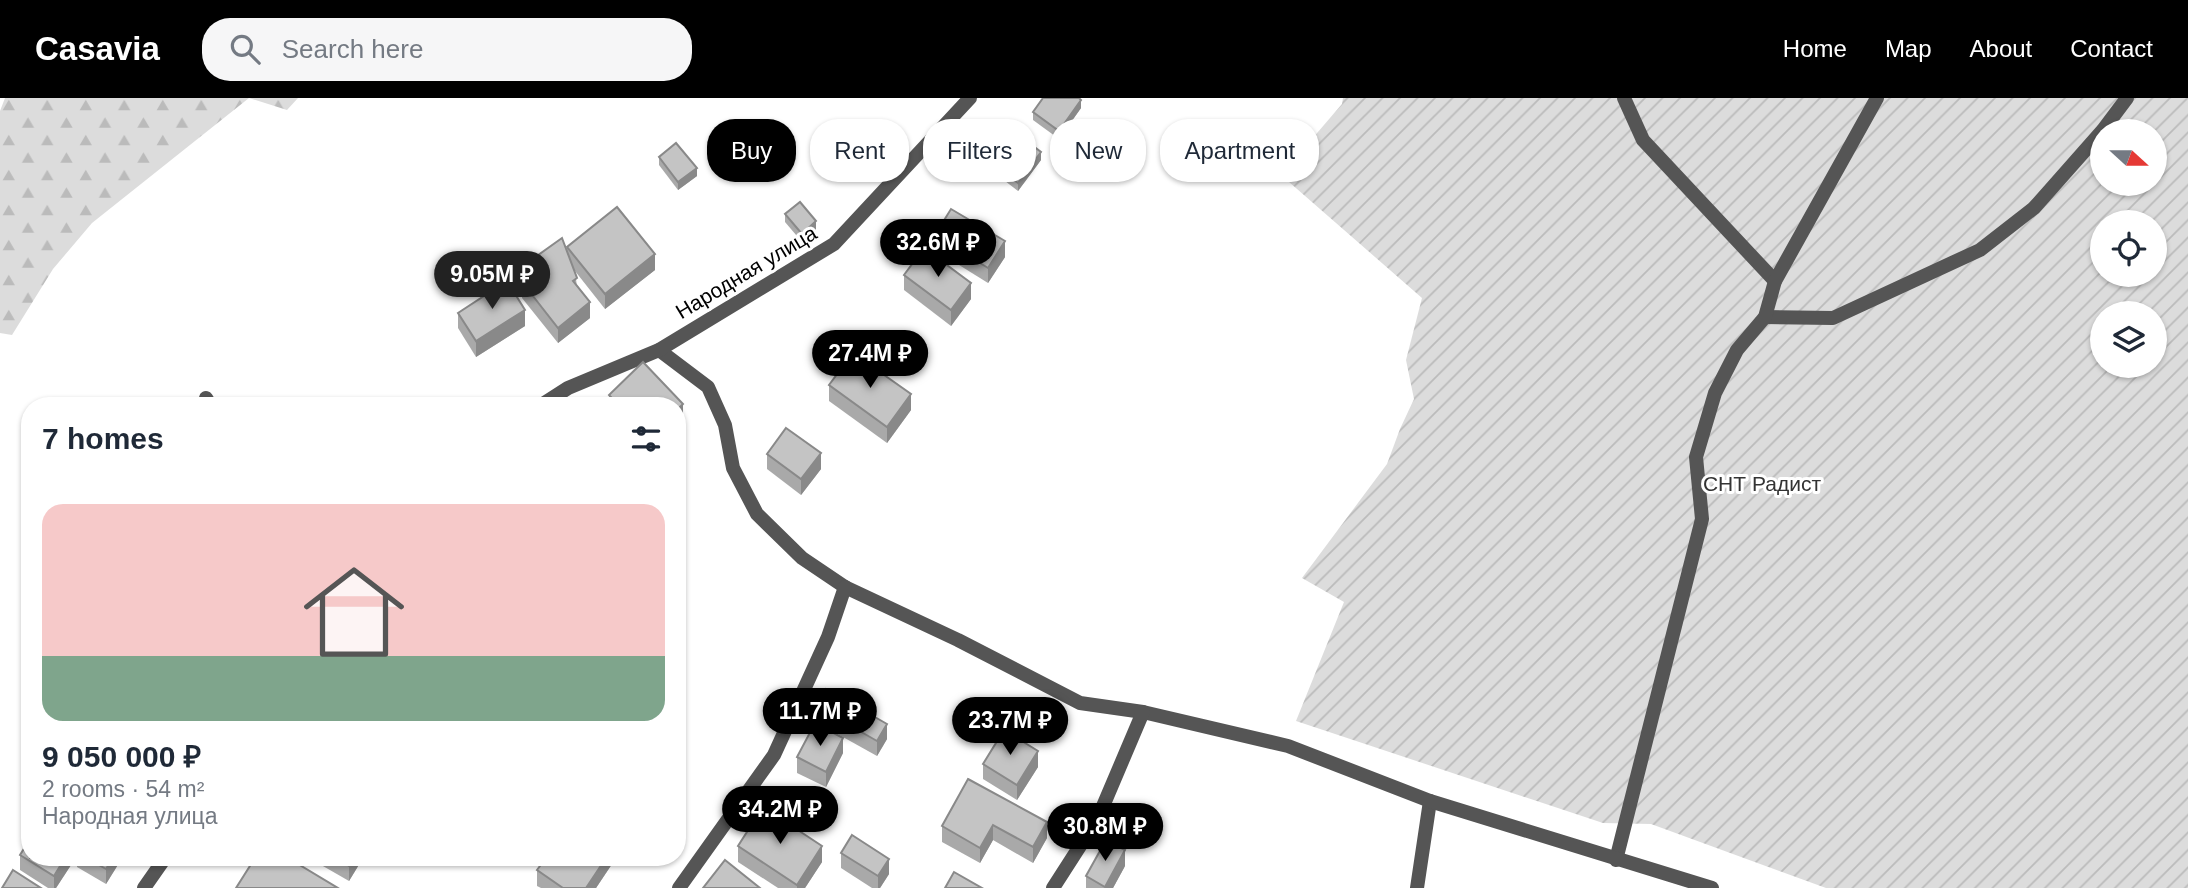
<!DOCTYPE html>
<meta charset="utf-8">
<style>
body{margin:0;font-family:Helvetica,sans-serif;background:#f6f6f7;color:#1f2937;height:100vh;display:flex;flex-direction:column;font-size:26px;white-space:nowrap}
*{box-sizing:border-box;margin:0}
p{font-size:23px;color:#747a83}
.icon{flex:none;width:38px;height:38px;fill:none;stroke:currentColor;stroke-width:2;stroke-linecap:round;stroke-linejoin:round}
.map{position:relative;flex:1;overflow:hidden}
.panel{position:absolute;left:21px;top:299px;width:665px;height:469px;display:flex;flex-direction:column;background:#fff;border-radius:28px;box-shadow:0 2px 5px #0004}
.panel>*{flex:none}
.top-card{position:absolute;left:707px;top:21px;width:665px;height:63px;display:flex;gap:14px}
.needle{width:46px;rotate:111deg}
.buttons{position:absolute;left:2090px;top:21px;display:grid;gap:14px}
.buttons a{display:grid;place-items:center;width:77px;height:77px;border-radius:50%;background:#fff;box-shadow:0 2px 5px #0004;font-size:35px}
.price{position:absolute;translate:-50% -60px;padding:0 16px;border-radius:24px;background:#000;color:#fff;font-size:23px;line-height:46px;filter:drop-shadow(0 2px 4px #0008)}
.price::after{content:'';position:absolute;left:50%;top:42px;width:21px;height:16px;margin-left:-10px;background:inherit;clip-path:polygon(0 0,100% 0,50% 100%)}
.price.active{background:#222;color:#fff}
ul{padding:0;list-style:none}
li{display:grid;align-content:center;gap:14px;height:371px;padding:0 21px}
li span{display:grid;place-items:center;height:217px;border-radius:21px;color:#555}
li>.icon{margin-inline-start:auto}
span .icon{width:126px;height:126px;fill:#fffc;stroke-width:1}
li b{font-size:30px}
h2{display:flex;justify-content:space-between;align-items:center;height:84px;padding:0 21px;font-size:30px}
.pill{padding:0 24px;border-radius:28px;background:#fff;box-shadow:0 2px 5px #0004;font-size:24px;line-height:63px}
.pill.active{background:#000;color:#fff}
header{display:flex;align-items:center;gap:42px;box-sizing:border-box;height:98px;padding:0 35px;background:#000;color:#fff}
header strong{font-size:33px}
nav{display:flex;gap:38px;margin-inline-start:auto;font-size:24px}
.search{width:490px;height:63px;background:#f6f6f7;display:flex;align-items:center;gap:18px;box-sizing:border-box;padding:0 24px;border-radius:28px;color:#747a83;font-size:26px}
.map>svg:first-child{display:block}
.forest{fill:url(#forest-firs)}
.garden{fill:url(#garden-furrows);fill-rule:evenodd}
.lines{fill:none;stroke-linecap:round;stroke-linejoin:round}
.lane{stroke:#555;stroke-width:14}
.street{stroke:#555;stroke-width:14}
.wall{fill:#a9a9a9}
.shaded-wall{fill:#898989}
.building{fill:#c4c4c4;stroke:#898989;stroke-width:2}
.labels{text-anchor:middle;dominant-baseline:central;stroke-width:6;stroke-linejoin:round;paint-order:stroke}
.street-label{font-size:21px;fill:#000;stroke:#fff}
.park-label{font-size:21px;fill:#333;stroke:#fff}
</style>
<header>
<strong>Casavia</strong>
<div class="search"><svg class="icon" aria-label="search" viewBox="0 0 24 24"><circle cx="10" cy="10" r="6"/><path d="M15 15l6 6"/></svg>Search here</div>
<nav><a>Home</a><a>Map</a><a>About</a><a>Contact</a></nav>
</header>
<div class="map">
<svg width="2188" height="790" viewBox="0 0 2188 790">
<defs>
<pattern id="forest-firs" width="22" height="20" patternUnits="userSpaceOnUse" patternTransform="scale(1.75)"><rect width="22" height="20" fill="#dcdcdc"/><path d="M5 1l3.5 6h-7zM16 11l3.5 6h-7z" fill="#bbb"/></pattern>
<pattern id="garden-furrows" width="10" height="10" patternUnits="userSpaceOnUse" patternTransform="scale(1.75)"><rect width="10" height="10" fill="#dcdcdc"/><path d="M-1 1l2-2M0 10L10 0M9 11l2-2" fill="none" stroke="#bbb"/></pattern>
</defs>
<rect width="100%" height="100%" fill="#fff"/>
<polygon class="forest" points="5,0 298,0 287,12 249,0 92,125 53,171 12,237 0,235 0,13"/>
<path class="garden" d="M 1343,0 L 2188,0 L 2188,790 L 1826,790 L 1651,726 L 1603,725 L 1296,623 L 1344,504 L 1302,480 L 1387,366 L 1400,331 L 1414,301 L 1406,262 L 1422,200 L 1281,77 L 1342,6 ZM 2102,33 L 2154,33 L 2154,86 L 2102,86 ZM 2102,124 L 2154,124 L 2154,177 L 2102,177 ZM 2102,215 L 2154,215 L 2154,268 L 2102,268 Z"/>
<g class="lines">
<g class="lane">
<polyline points="1624,0 1643,42 1775,183"/>
<polyline points="1765,219 1833,220 1980,152 2034,110 2103,32 2127,0"/>
<polyline points="206,300 211,308"/>
<polyline points="1616,762 1702,421 1696,359 1715,295 1737,252 1765,219 1775,183 1877,0"/>
<polyline points="1417,790 1430,703"/>
</g>
<g class="street">
<polyline points="659,252 708,289 725,327 733,370 757,416 802,460 845,489 958,542 1080,605 1143,614 1288,648 1430,703 1712,790"/>
<polyline points="540,308 568,290 659,252 834,146 970,0"/>
<polyline points="144,790 165,760"/>
<polyline points="679,790 774,657 828,539 845,489"/>
<polyline points="1053,790 1098,720 1143,614"/>
</g>
</g>
<g class="wall">
<polygon points="1081,10 1059,41 1033,22 1033,14"/>
<polygon points="1137,49 1114,82 1097,70 1097,62"/>
<polygon points="659,59 697,78 678,92 659,67"/>
<polygon points="1041,62 1018,93 992,73 992,65"/>
<polygon points="785,116 816,131 802,144 785,124"/>
<polygon points="935,137 1005,159 988,185 935,152"/>
<polygon points="567,149 655,172 605,211 575,173 577,189 590,220 558,245 522,200 522,184 534,175 534,160 567,154"/>
<polygon points="904,177 971,201 951,228 904,192"/>
<polygon points="458,215 525,228 476,259 458,230"/>
<polygon points="643,264 683,306 683,321 677,327 677,308 609,308 609,297"/>
<polygon points="829,287 911,312 887,345 829,303"/>
<polygon points="767,356 821,371 801,397 767,371"/>
<polygon points="816,608 887,641 877,658 816,624"/>
<polygon points="843,655 826,689 797,675 797,659"/>
<polygon points="983,666 1038,669 1017,702 983,681"/>
<polygon points="968,681 1047,740 1033,765 993,742 980,765 942,744 942,728"/>
<polygon points="738,748 822,764 805,790 778,790 738,764"/>
<polygon points="841,755 889,776 880,790 872,790 841,770"/>
<polygon points="20,757 71,760 71,767 56,790 48,790 20,772"/>
<polygon points="77,760 119,760 119,765 106,786 77,769"/>
<polygon points="309,760 363,760 349,783"/>
<polygon points="612,760 612,766 596,790 541,790 537,788 537,772"/>
<polygon points="1125,768 1113,790 1086,790 1086,778"/>
</g>
<g class="shaded-wall">
<polygon points="1081,2 1081,10 1059,41 1059,33"/>
<polygon points="1137,41 1137,49 1114,82 1114,74"/>
<polygon points="1041,54 1041,62 1018,93 1018,85"/>
<polygon points="697,70 697,78 678,92 678,84"/>
<polygon points="816,123 816,131 802,144 802,136"/>
<polygon points="1005,143 1005,159 988,185 988,170"/>
<polygon points="655,156 655,172 605,211 605,196"/>
<polygon points="971,185 971,201 951,228 951,212"/>
<polygon points="590,204 590,220 558,245 558,230"/>
<polygon points="525,212 525,228 476,259 476,243"/>
<polygon points="911,296 911,312 887,345 887,329"/>
<polygon points="683,306 683,321 677,327 677,312"/>
<polygon points="821,355 821,371 801,397 801,381"/>
<polygon points="684,621 684,636 677,644 677,629"/>
<polygon points="887,626 887,641 877,658 877,643"/>
<polygon points="843,640 843,655 826,689 826,674"/>
<polygon points="1038,653 1038,669 1017,702 1017,687"/>
<polygon points="1047,724 1047,740 1033,765 1033,749"/>
<polygon points="993,727 993,742 980,765 980,750"/>
<polygon points="822,748 822,764 805,790 797,790 797,787"/>
<polygon points="1125,752 1125,768 1113,790 1105,790"/>
<polygon points="65,760 71,760 71,767 56,790 54,790 54,778"/>
<polygon points="113,760 119,760 119,765 106,786 106,771"/>
<polygon points="354,760 363,760 349,783 349,768"/>
<polygon points="606,760 612,760 612,766 596,790 586,790"/>
<polygon points="889,761 889,776 880,790 878,790 878,778"/>
</g>
<g class="building">
<polygon points="1043,0 1079,0 1081,2 1059,33 1033,14"/>
<polygon points="1121,29 1137,41 1114,74 1097,62"/>
<polygon points="1016,35 1041,54 1018,85 992,65"/>
<polygon points="676,45 697,70 678,84 659,59"/>
<polygon points="800,104 816,123 802,136 785,116"/>
<polygon points="617,109 655,156 605,196 567,149"/>
<polygon points="951,111 1005,143 988,170 935,137"/>
<polygon points="562,140 577,180 573,183 590,204 558,230 522,184 541,169 534,160"/>
<polygon points="924,150 971,185 951,212 904,177"/>
<polygon points="507,183 525,212 476,243 458,215"/>
<polygon points="853,255 911,296 887,329 829,287"/>
<polygon points="643,264 683,306 677,312 677,308 619,308 609,297"/>
<polygon points="786,330 821,355 801,381 767,356"/>
<polygon points="826,591 887,626 877,643 816,608"/>
<polygon points="677,616 684,621 677,629"/>
<polygon points="815,625 843,640 826,674 797,659"/>
<polygon points="1004,632 1038,653 1017,687 983,666"/>
<polygon points="968,681 1047,724 1033,749 993,727 980,750 942,728"/>
<polygon points="763,709 822,748 797,787 738,748"/>
<polygon points="852,737 889,761 878,778 841,755"/>
<polygon points="30,741 30,760 65,760 54,778 20,757"/>
<polygon points="1106,742 1125,752 1105,789 1086,778"/>
<polygon points="87,760 113,760 106,771"/>
<polygon points="255,760 288,760 338,790 236,790"/>
<polygon points="336,760 354,760 349,768"/>
<polygon points="546,760 606,760 586,790 563,790 537,772"/>
<polygon points="725,762 760,790 703,790"/>
<polygon points="13,772 41,790 2,790"/>
<polygon points="954,774 982,790 945,790"/>
</g>
<g class="labels">
<g class="street-label">
<text transform="translate(746 174) rotate(-31)">Народная улица</text>
</g>
<g class="park-label">
<text x="1762" y="385">СНТ Радист</text>
</g>
</g>
</svg>
<div class="buttons">
<a><svg class="needle" viewBox="-14 -14 28 28"><path d="M0-13l5 13h-10z" fill="#e53935"/><path d="M0 13l5-13h-10z" fill="#747a83"/></svg></a>
<a><svg class="icon" aria-label="locate" viewBox="0 0 24 24"><circle cx="12" cy="12" r="6"/><path d="M12 2v4M12 18v4M2 12h4M18 12h4"/></svg></a>
<a><svg class="icon" aria-label="layers" viewBox="0 0 24 24"><path d="M12 4l9 5-9 5-9-5zM3 14l9 5 9-5"/></svg></a>
</div>
<b class="price" style="left:938px;top:181px">32.6M ₽</b>
<b class="price active" style="left:492px;top:213px">9.05M ₽</b>
<b class="price" style="left:870px;top:292px">27.4M ₽</b>
<b class="price" style="left:820px;top:650px">11.7M ₽</b>
<b class="price" style="left:1010px;top:659px">23.7M ₽</b>
<b class="price" style="left:780px;top:748px">34.2M ₽</b>
<b class="price" style="left:1105px;top:765px">30.8M ₽</b>
<div class="top-card">
<a class="pill active">Buy</a>
<a class="pill">Rent</a>
<a class="pill">Filters</a>
<a class="pill">New</a>
<a class="pill">Apartment</a>
</div>
<section class="panel">
<h2>7 homes<svg class="icon" aria-label="filters" viewBox="0 0 24 24"><path d="M4 7h16M4 17h16"/><circle cx="9" cy="7" r="2"/><circle cx="15" cy="17" r="2"/></svg></h2>
<ul>
<li><span style="background:linear-gradient(#f6c9c9 70%,#7fa58c 0)"><svg class="icon" aria-label="home" viewBox="0 0 24 24"><path d="M3 11l9-7 9 7M6 9v11h12V9"/></svg></span><div><b>9 050 000 ₽</b><p>2 rooms · 54 m²</p><p>Народная улица</p></div></li>
</ul>
</section>
</div>
